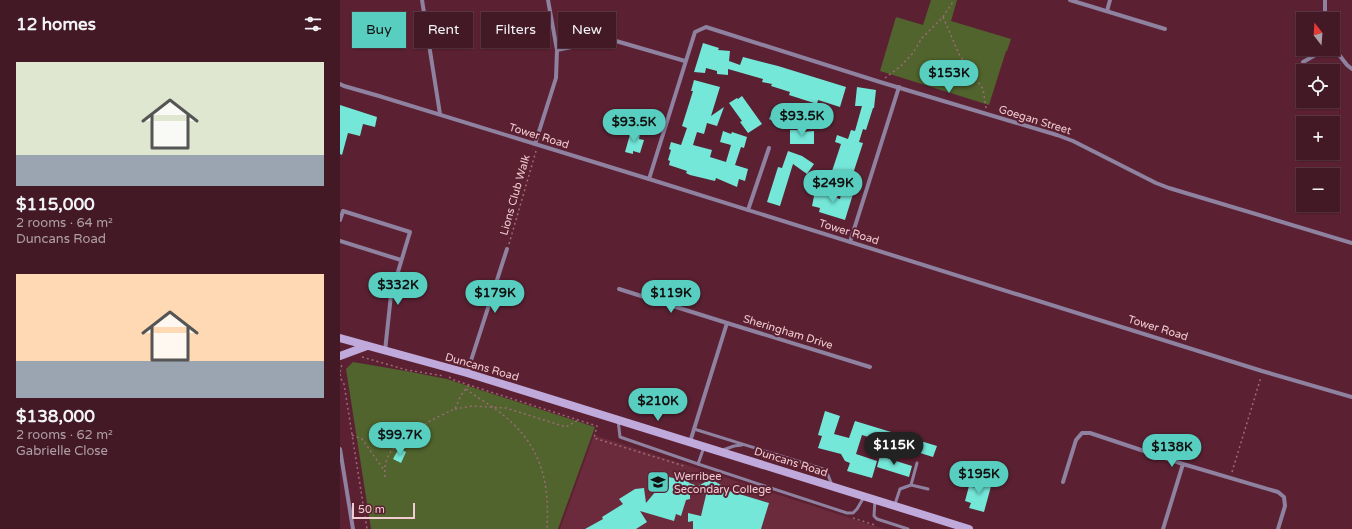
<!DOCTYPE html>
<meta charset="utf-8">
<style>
body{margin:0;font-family:"Varela Round",sans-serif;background:#4e2632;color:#f1f3f6;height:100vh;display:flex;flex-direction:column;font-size:15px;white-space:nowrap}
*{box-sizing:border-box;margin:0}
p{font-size:13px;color:#afa0a7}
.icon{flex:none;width:22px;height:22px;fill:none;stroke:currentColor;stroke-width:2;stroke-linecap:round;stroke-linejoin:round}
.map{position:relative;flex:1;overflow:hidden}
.side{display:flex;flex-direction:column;background:#441926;width:340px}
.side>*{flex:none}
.hud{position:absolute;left:12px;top:12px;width:380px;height:36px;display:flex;gap:8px}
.needle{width:26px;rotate:343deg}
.fabs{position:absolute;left:956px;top:12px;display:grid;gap:8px}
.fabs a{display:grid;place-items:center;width:44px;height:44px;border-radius:0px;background:#441926;box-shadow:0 1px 3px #0004,0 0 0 1px #5c3843;font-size:20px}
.scale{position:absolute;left:12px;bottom:10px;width:63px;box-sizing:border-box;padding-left:4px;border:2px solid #f1ccd3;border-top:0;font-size:11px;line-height:14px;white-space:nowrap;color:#f1ccd3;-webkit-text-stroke:3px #5b2132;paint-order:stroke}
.price{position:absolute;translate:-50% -34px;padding:0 9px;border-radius:14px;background:#58cec0;color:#111;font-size:13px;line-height:26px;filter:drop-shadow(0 1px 2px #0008)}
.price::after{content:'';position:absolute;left:50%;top:24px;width:12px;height:9px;margin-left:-6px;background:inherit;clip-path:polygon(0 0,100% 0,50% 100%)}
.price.selected{background:#222;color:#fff}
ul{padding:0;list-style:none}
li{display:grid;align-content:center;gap:8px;height:212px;padding:0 16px}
li span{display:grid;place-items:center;height:124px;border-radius:0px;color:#555}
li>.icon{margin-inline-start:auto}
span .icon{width:72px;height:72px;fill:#fffc;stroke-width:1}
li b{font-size:17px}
h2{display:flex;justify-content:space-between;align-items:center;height:48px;padding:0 16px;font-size:17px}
.tag{padding:0 14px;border-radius:0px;background:#441926;box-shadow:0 1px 3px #0004,0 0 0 1px #5c3843;font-size:14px;line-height:36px}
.tag.selected{background:#58cec0;color:#111}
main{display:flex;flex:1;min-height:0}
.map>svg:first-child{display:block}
.built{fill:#6b2b3d}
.green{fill:#51642d}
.building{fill:#74e7d9}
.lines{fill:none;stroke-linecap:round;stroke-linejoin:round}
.path{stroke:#9b6a77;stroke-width:1.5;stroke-dasharray:2 3;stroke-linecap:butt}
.service{stroke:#8f81a0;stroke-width:3}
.minor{stroke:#8f81a0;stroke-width:4}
.secondary{stroke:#c0aadb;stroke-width:8}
.labels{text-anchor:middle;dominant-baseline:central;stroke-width:4;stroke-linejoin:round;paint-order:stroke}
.street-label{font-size:11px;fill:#f1ccd3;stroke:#5b2132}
.poi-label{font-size:11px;fill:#f1ccd3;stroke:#5b2132;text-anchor:start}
</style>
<main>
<section class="side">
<h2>12 homes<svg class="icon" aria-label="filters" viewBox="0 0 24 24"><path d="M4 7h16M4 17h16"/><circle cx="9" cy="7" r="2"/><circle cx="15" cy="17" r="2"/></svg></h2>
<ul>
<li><span style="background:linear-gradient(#dfe7d0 75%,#9aa5b1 0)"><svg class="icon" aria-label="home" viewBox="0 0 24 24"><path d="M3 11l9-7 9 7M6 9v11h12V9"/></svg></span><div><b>$115,000</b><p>2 rooms · 64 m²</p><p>Duncans Road</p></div></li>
<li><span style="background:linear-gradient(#ffd9b3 70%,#9aa5b1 0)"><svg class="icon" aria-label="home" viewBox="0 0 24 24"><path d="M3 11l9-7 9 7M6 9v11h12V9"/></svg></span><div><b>$138,000</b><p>2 rooms · 62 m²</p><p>Gabrielle Close</p></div></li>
</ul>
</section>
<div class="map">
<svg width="1012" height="529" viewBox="0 0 1012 529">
<rect width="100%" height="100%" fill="#5b2132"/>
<polygon class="built" points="254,435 544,529 220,529"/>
<g class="green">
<polygon points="591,0 617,0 611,21 671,39 667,51 666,51 649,105 540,71 556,17 583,25"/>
<polygon points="13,362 66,371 107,379 255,427 218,529 31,529 6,369"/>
</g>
<g class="building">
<polygon points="363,43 379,48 378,50 390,51 389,61 400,65 403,57 438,66 506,87 500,107 478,100 477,104 449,95 450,92 431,86 432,84 422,82 423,79 388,69 388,75 377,74 377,71 366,68 365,73 354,72"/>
<polygon points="354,80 380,87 371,116 384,107 377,126 367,123 364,134 357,132 353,145 372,150 370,157 386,162 391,145 380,142 383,131 391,134 392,132 407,137 404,148 401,147 395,165 408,169 405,181 399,179 397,187 376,178 375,181 350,175 346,173 347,171 329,165 330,161 328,160 331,150 329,149 331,142 341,145 347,128 342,126 353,91 351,91"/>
<polygon points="517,87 536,90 534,108 533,108 526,130 523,129 519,142 523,143 510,183 490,177 501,144 495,142 497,135 508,139 511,130 515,131 522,106 515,106"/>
<polygon points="402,96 422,124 408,133 400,122 402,121 389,103 397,98 398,99"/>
<polygon points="0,105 37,117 35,127 23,124 20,136 8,133 2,155 0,154"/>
<polygon points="435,107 452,116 446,128 429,119"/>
<polygon points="450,130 462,130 462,132 474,131 474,144 450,144"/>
<polygon points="291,131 300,134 299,139 304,140 300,153 293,151 293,154 285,152"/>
<polygon points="448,151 462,156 474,164 467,174 453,164 440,206 427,202 438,167 442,168"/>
<polygon points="502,190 513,194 505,220 479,212 480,208 472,206 475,191 500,199"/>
<polygon points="485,411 500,416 494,434 509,438 515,421 597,446 593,457 522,435 516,454 537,461 532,478 507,471 510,463 505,461 501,454 478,448 482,436 478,435"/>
<polygon points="59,448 66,452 61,463 53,459"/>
<polygon points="540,456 572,466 569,477 537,467"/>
<polygon points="321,475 337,479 345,475 349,483 358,486 369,480 374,481 381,485 386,490 429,503 421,529 353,529 353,521 348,522 348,513 361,516 366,495 350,491 350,499 346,500 341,516 336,514 334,521 300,511 307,522 296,529 245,529 263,519 262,517 283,504 279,499 295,489 304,488 306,503 316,491"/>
<polygon points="645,477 653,479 644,512 629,508 631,503 625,501 629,486 636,488 637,482 643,484"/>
</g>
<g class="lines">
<g class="path">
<polyline points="603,17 619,54 643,89 646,108"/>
<polyline points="545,78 561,66 573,53 582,38 603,17 614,0"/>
<polyline points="169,244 196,151"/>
<polyline points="22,357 67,370 104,376"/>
<polyline points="0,372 2,364"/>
<polyline points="0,374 1,379 4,384 27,529"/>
<polyline points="109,377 114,380 129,385 257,426 254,438 344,466"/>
<path d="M 126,389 C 135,396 145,402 154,408 C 199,440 210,476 207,529"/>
<polyline points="115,409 132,406 166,408 226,427 238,420"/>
<polyline points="12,435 22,439 44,470"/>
<polyline points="892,472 921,377"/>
<path d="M 45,477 C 44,468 46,457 52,450 C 67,432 94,418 115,409 L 121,395 L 129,385"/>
<polyline points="513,518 535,525"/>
</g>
<g class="service">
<polyline points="278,420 280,437 358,464 507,513 513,513 517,509 524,497"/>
<polyline points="354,429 483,469 488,475 492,485"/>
<polyline points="383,450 394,446 402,445"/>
<polyline points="358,464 364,447"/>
<polyline points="571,485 588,489"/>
<polyline points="535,500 534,516 537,519 568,529"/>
<polyline points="555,504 560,489 571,485 577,463"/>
</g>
<g class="minor">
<polyline points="82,0 100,114"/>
<polyline points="730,0 825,29"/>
<polyline points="985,0 985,19"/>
<polyline points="767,11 770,0"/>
<polyline points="993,47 1007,65 1012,69"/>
<polyline points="217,50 261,41 276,41 345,61"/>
<polyline points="963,62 986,49"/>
<polyline points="0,84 4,86 39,96 309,179 922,371 1012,397"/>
<polyline points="195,144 216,78 217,50 208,0"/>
<polyline points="309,179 355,32 366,27 540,82 717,135 733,141 816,183 829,188 1012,243"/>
<polyline points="408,210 429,148"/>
<polyline points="0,220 3,211 70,232 51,295 45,351"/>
<polyline points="0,241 61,260"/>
<polyline points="510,242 559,87"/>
<polyline points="279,289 387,323"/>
<polyline points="127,373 167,249"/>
<polyline points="350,442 387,323 530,367"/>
<polyline points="0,449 13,529"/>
<polyline points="723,482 736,440 742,433 750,433 843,464 938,492 944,497 945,506 938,529"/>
<polyline points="823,529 843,464"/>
</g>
<g class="secondary">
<polyline points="0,338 127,373 629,529"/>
<polyline points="0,356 27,346"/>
</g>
</g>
<defs>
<g id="school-square" transform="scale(1.15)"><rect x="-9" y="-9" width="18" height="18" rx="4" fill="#58cec0" stroke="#5b2132"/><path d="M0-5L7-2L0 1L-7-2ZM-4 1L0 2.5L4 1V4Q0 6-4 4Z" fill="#111"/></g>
</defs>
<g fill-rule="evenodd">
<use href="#school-square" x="318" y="482"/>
</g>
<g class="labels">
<g class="street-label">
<text transform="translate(695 120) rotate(17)">Goegan Street</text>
<text transform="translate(199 136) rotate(17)">Tower Road</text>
<text transform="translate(175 195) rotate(-74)">Lions Club Walk</text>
<text transform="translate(509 232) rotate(17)">Tower Road</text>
<text transform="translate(818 328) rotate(17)">Tower Road</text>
<text transform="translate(448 332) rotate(17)">Sheringham Drive</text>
<text transform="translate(142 367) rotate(16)">Duncans Road</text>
<text transform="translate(451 462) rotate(17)">Duncans Road</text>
</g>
<g class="poi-label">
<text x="334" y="476">Werribee<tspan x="334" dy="13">Secondary College</tspan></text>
</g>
</g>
</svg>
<div class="fabs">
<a><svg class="needle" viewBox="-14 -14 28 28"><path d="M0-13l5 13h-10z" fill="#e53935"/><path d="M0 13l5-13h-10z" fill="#afa0a7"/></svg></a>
<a><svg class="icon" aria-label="locate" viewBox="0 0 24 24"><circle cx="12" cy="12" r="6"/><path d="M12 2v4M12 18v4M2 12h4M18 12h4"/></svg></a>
<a>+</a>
<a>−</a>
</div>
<div class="scale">50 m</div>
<b class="price" style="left:609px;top:94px">$153K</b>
<b class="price" style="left:462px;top:137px">$93.5K</b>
<b class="price" style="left:294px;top:143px">$93.5K</b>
<b class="price" style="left:493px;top:204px">$249K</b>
<b class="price" style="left:58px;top:306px">$332K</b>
<b class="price" style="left:155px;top:314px">$179K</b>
<b class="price" style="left:331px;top:314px">$119K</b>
<b class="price" style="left:318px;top:422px">$210K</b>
<b class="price" style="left:60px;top:456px">$99.7K</b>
<b class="price selected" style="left:554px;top:466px">$115K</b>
<b class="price" style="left:832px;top:468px">$138K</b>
<b class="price" style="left:639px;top:495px">$195K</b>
<div class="hud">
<a class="tag selected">Buy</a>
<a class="tag">Rent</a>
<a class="tag">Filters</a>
<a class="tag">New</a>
</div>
</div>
</main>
